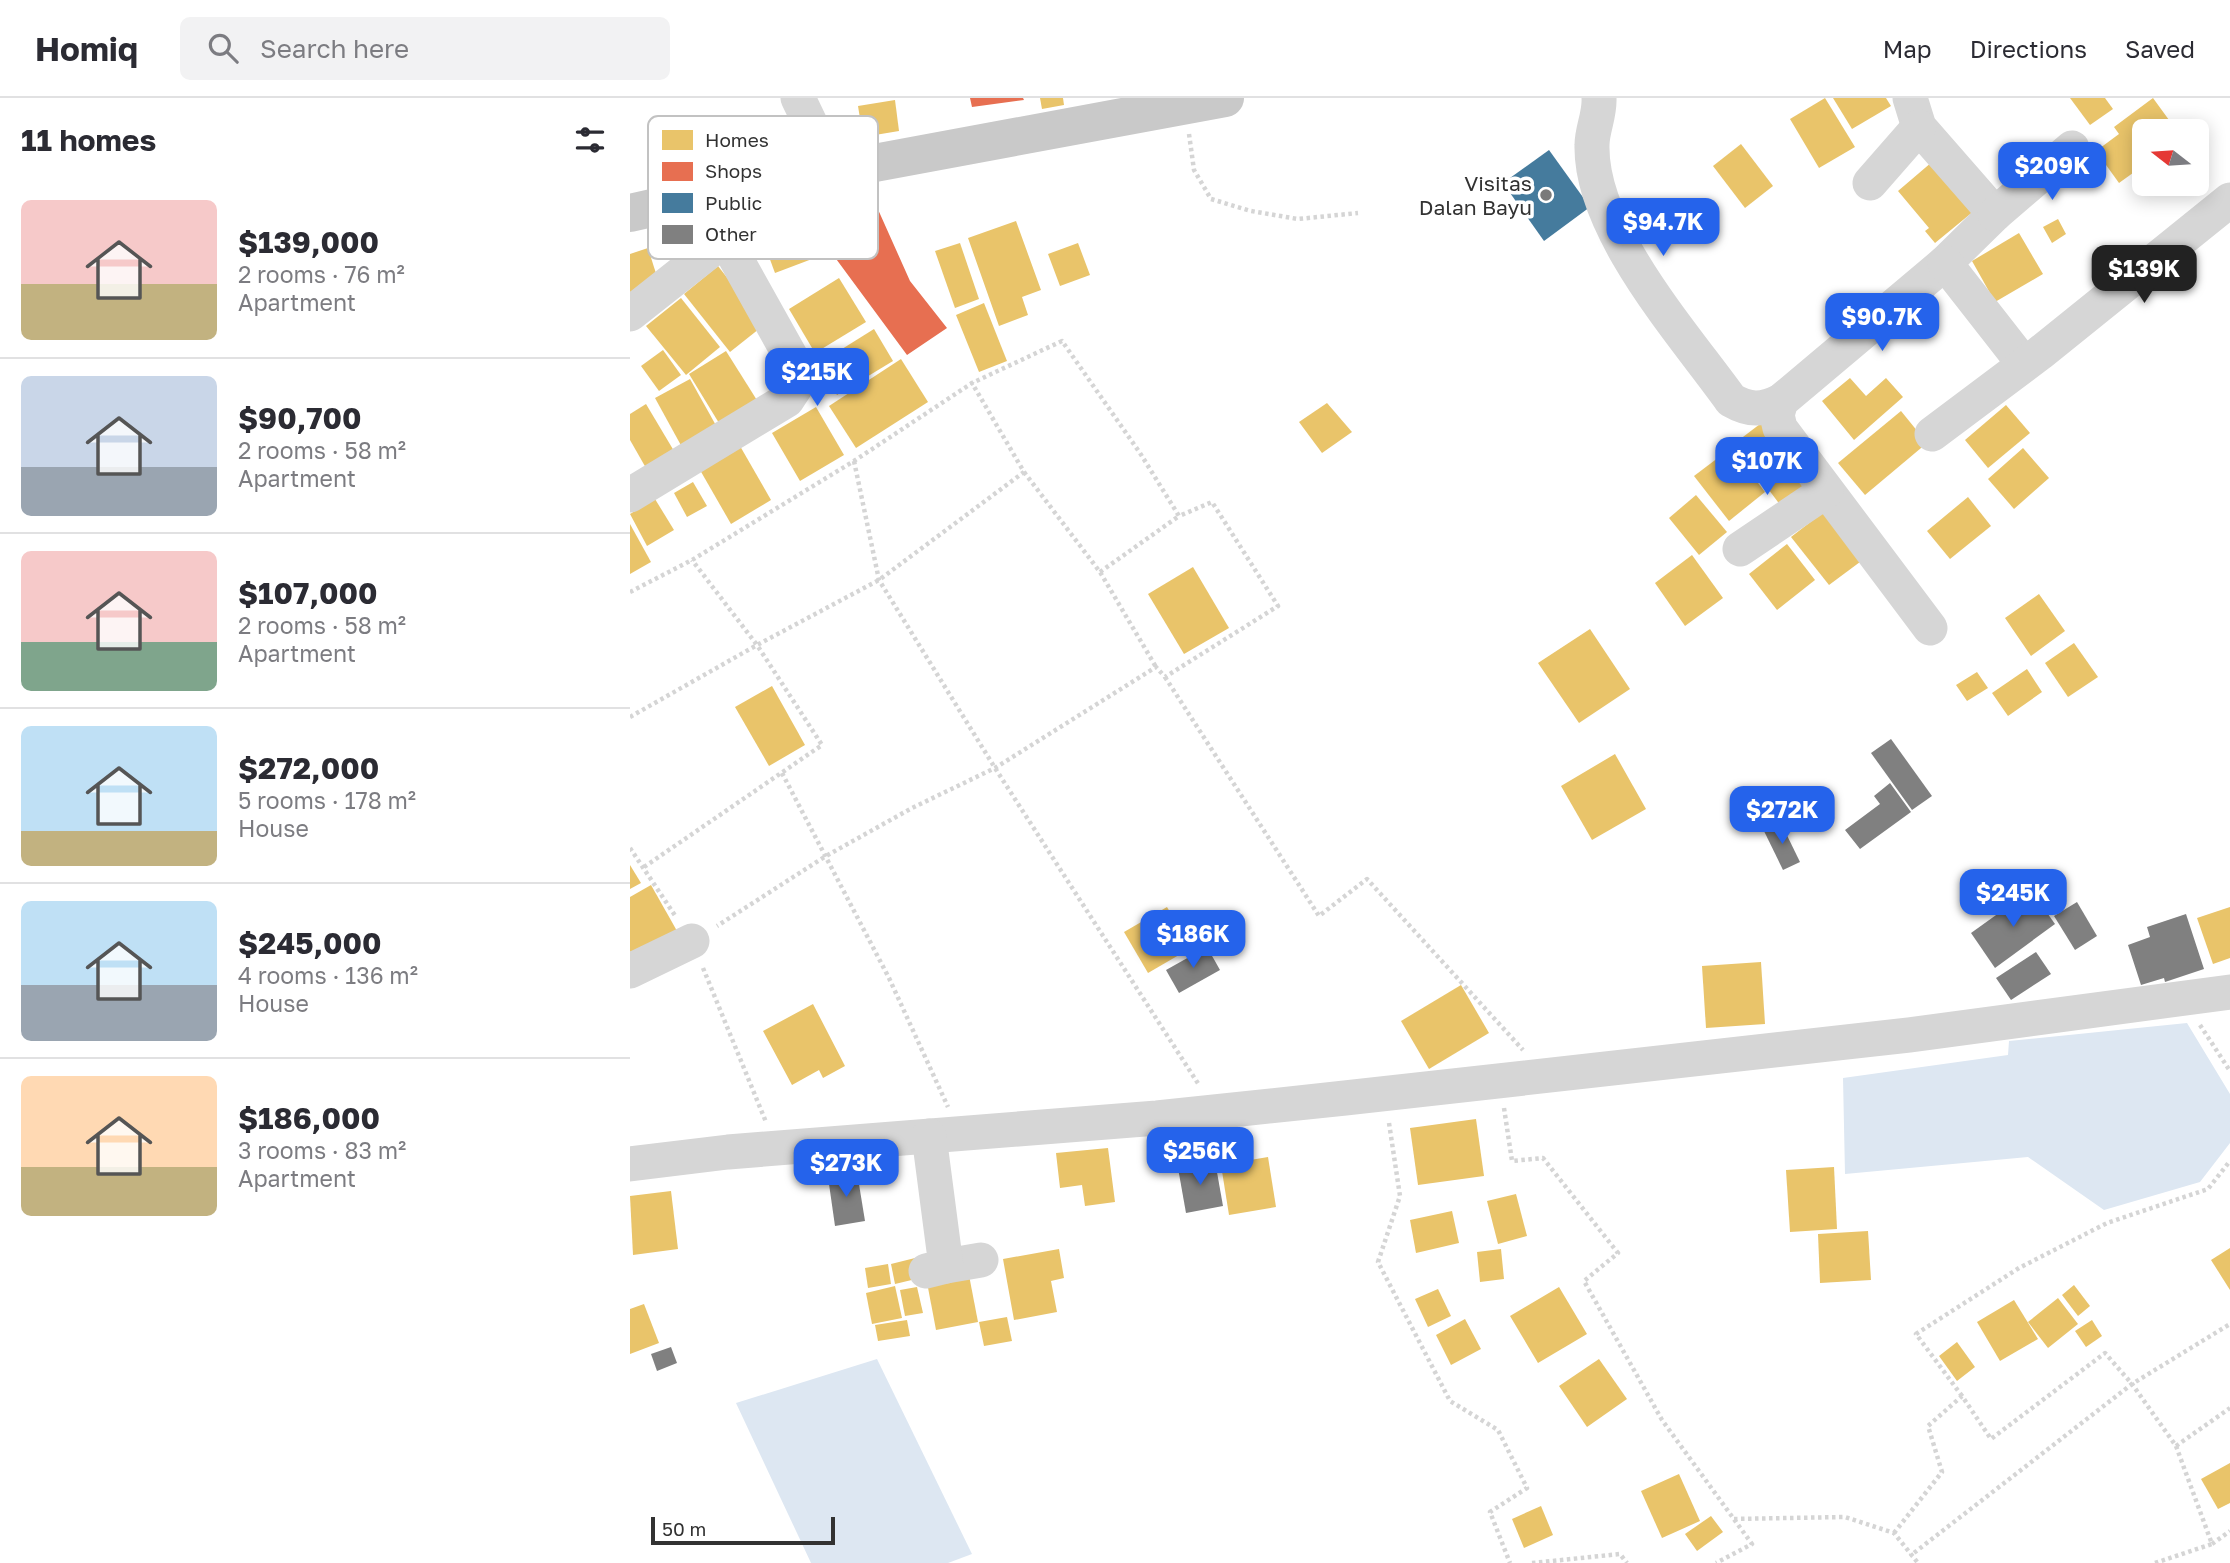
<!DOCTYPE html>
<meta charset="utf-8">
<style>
body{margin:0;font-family:"Golos Text",sans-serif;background:#f2f2f3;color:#2b2b33;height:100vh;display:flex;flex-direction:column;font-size:26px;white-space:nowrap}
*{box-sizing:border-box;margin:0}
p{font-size:23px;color:#7c7c81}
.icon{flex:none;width:38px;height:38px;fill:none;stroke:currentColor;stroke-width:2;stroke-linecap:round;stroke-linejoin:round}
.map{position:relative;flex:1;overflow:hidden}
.panel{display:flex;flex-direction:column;background:#fff;width:630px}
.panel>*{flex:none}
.needle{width:46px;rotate:287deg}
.fabs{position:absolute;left:1502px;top:21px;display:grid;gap:14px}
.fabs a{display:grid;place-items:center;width:77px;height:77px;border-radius:10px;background:#fff;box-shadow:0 4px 18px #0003;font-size:35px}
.scale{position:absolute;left:21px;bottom:18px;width:184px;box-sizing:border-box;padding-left:7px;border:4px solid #323232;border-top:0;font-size:19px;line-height:24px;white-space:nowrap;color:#323232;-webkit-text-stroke:5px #fff;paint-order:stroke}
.price{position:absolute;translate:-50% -60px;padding:0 16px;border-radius:14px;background:#2563eb;color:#fff;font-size:23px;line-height:46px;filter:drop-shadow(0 2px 4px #0008)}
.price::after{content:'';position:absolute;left:50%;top:42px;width:21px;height:16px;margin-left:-10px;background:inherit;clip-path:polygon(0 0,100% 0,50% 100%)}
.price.selected{background:#222;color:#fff}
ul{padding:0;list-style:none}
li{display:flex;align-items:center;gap:21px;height:175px;padding:0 21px}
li+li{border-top:2px solid #e1e1e2}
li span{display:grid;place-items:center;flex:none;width:196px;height:140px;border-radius:10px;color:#555}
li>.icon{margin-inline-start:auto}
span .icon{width:84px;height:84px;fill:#fffc;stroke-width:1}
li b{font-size:30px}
h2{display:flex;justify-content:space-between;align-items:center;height:84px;padding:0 21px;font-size:30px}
header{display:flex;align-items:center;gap:42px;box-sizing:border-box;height:98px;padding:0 35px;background:#fff;border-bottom:2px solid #e1e1e2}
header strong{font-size:33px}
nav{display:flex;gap:38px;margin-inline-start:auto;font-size:24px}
.search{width:490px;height:63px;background:#f2f2f3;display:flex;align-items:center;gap:18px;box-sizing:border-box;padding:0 24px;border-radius:10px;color:#7c7c81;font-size:26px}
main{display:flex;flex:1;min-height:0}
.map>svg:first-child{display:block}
.water{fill:#dde7f2}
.homes{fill:#e9c46a}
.shops{fill:#e76f51}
.public{fill:#457b9d}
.building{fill:#808080}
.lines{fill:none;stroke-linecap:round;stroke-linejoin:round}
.path{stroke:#d5d5d5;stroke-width:4.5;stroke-dasharray:3.5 3.5;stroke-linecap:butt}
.minor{stroke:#d6d6d6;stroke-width:35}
.major{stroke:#c9c9c9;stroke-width:38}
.poi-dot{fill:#7a7a7a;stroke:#fff;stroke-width:2.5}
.labels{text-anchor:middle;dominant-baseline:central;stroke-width:7;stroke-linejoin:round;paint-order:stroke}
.poi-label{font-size:21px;fill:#323232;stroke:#fff;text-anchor:end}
.key{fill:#fff;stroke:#c2c2c2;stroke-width:2}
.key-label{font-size:19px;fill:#323232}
</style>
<header>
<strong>Homiq</strong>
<div class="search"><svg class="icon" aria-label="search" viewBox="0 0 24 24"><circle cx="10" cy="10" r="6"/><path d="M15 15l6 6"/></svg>Search here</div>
<nav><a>Map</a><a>Directions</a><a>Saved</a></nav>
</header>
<main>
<section class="panel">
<h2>11 homes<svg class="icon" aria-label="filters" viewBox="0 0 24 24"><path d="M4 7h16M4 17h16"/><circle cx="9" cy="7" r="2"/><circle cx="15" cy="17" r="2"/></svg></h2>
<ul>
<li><span style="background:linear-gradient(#f6c9c9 60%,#c2b280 0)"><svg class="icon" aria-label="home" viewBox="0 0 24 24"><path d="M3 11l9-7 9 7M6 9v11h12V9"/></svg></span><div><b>$139,000</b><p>2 rooms · 76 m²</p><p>Apartment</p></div></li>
<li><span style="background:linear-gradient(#c9d6e8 65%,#9aa5b1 0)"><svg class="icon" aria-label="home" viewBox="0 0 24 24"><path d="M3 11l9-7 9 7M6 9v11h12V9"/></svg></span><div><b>$90,700</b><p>2 rooms · 58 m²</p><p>Apartment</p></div></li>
<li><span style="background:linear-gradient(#f6c9c9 65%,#7fa58c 0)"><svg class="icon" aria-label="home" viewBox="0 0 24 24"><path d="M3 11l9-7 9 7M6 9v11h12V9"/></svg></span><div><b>$107,000</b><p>2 rooms · 58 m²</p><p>Apartment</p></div></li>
<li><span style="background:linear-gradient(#bfe0f5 75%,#c2b280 0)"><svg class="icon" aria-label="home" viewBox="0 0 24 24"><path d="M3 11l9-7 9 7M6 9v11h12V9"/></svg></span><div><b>$272,000</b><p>5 rooms · 178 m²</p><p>House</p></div></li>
<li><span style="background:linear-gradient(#bfe0f5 60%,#9aa5b1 0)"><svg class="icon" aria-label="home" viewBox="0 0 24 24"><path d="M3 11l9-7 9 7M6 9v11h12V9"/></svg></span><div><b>$245,000</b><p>4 rooms · 136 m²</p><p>House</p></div></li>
<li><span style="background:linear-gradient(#ffd9b3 65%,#c2b280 0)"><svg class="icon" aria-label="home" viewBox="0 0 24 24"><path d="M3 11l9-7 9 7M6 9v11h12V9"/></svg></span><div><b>$186,000</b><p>3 rooms · 83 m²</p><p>Apartment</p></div></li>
</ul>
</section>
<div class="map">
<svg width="1600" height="1465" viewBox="0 0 1600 1465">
<rect width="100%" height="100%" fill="#fff"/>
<g class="water">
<polygon points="1557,925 1600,996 1600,1045 1570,1084 1474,1112 1398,1059 1215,1076 1213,980 1378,957 1379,943"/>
<polygon points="247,1261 342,1456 318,1465 181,1465 106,1305"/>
</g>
<g class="homes">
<polygon points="410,0 433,0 434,7 412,11"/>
<polygon points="1195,0 1225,49 1189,70 1160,21"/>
<polygon points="1203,0 1256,0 1261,8 1222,31"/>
<polygon points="1440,0 1475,0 1483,11 1460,27"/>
<polygon points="1523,0 1547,33 1514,33 1514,67 1489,85 1466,53 1489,36 1484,29"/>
<polygon points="265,2 269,33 233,39 228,8"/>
<polygon points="1111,46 1143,88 1115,110 1083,68"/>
<polygon points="1309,58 1350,108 1305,145 1295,133 1299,130 1268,93"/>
<polygon points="1428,121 1436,136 1422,145 1413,129"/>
<polygon points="386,123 411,192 392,199 398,217 369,228 338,140"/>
<polygon points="172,134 182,161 145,175 135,148"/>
<polygon points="1389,135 1413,176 1365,204 1342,163"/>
<polygon points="330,145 349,201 325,210 305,153"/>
<polygon points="448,145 460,177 430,188 418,156"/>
<polygon points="18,150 29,185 0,194 0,156"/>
<polygon points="88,168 134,227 100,254 54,196"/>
<polygon points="209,180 236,224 185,255 159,211"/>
<polygon points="51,200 90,249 56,277 16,228"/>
<polygon points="354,205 377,263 349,274 326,217"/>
<polygon points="244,231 263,263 207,297 188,266"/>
<polygon points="33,252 51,277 29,293 11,268"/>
<polygon points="96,253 130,307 92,330 59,276"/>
<polygon points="271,261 298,304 226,350 199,308"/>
<polygon points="1220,280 1236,298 1256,280 1273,299 1224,342 1192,303"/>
<polygon points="60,281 88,331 53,351 25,300"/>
<polygon points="697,305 722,334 692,355 669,324"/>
<polygon points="16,306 44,353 16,370 0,342 0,316"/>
<polygon points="1376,307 1400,335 1358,370 1335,342"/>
<polygon points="186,309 214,357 170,383 142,335"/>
<polygon points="1271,313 1297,345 1235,397 1208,365"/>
<polygon points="1134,323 1156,351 1128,374 1105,345"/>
<polygon points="110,348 141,402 101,426 70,372"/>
<polygon points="1101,350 1135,394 1099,423 1064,378"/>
<polygon points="1393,350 1419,380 1384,411 1358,381"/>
<polygon points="1163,355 1187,387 1154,412 1130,380"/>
<polygon points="63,384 77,408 57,419 44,395"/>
<polygon points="1066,397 1097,434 1069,457 1039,420"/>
<polygon points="1338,399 1361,428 1320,461 1297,433"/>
<polygon points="25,401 44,432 17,448 0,416"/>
<polygon points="1196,412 1234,461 1199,487 1161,439"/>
<polygon points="0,426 21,464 0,476"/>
<polygon points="1157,446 1185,482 1147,512 1119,476"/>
<polygon points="1062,457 1093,500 1055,528 1025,485"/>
<polygon points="563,469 599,530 554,556 518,496"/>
<polygon points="1409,496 1435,533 1401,558 1375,520"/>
<polygon points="960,531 1000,591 949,625 908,565"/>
<polygon points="1444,545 1468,579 1438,599 1415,565"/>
<polygon points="1397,571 1412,594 1378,618 1362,595"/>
<polygon points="1347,574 1358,590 1337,603 1326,587"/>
<polygon points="142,588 175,647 139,668 105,609"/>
<polygon points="985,656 1016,711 962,742 931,688"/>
<polygon points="0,767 11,785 0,791"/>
<polygon points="21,787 51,840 7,865 0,853 0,799"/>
<polygon points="537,809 561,850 518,875 494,834"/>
<polygon points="1600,809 1600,860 1583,866 1567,820"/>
<polygon points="1131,864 1135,926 1076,930 1072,868"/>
<polygon points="831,887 859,935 799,971 771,923"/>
<polygon points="183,906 215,968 193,980 189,972 162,987 133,933"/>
<polygon points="846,1021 854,1078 788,1087 780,1030"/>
<polygon points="478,1050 485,1104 455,1108 452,1087 430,1090 426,1055"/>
<polygon points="638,1059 646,1109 599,1117 591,1067"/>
<polygon points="1204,1069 1207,1131 1160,1134 1156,1072"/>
<polygon points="41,1093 48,1151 3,1157 0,1098"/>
<polygon points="886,1096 897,1138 868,1146 857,1103"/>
<polygon points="822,1113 829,1145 786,1155 780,1122"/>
<polygon points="1238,1133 1241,1182 1190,1185 1188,1136"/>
<polygon points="1600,1150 1600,1192 1581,1162"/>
<polygon points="429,1151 434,1180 421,1183 427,1214 384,1222 373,1161"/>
<polygon points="871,1151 874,1181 850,1184 847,1154"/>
<polygon points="285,1160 290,1180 265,1186 261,1166"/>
<polygon points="258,1166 261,1186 238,1190 235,1170"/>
<polygon points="338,1172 348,1224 306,1232 296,1179"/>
<polygon points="1444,1187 1460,1208 1448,1218 1432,1197"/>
<polygon points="265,1188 272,1220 242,1226 236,1195"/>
<polygon points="287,1189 293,1215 275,1218 270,1192"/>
<polygon points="929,1189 957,1236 908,1265 880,1218"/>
<polygon points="808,1191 821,1218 798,1229 785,1201"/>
<polygon points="1428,1200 1448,1226 1418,1250 1398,1224"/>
<polygon points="1384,1202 1408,1241 1370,1263 1347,1224"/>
<polygon points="14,1206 29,1245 0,1256 0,1211"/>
<polygon points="377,1219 382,1243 354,1248 349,1224"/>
<polygon points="835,1221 851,1251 821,1267 806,1237"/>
<polygon points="277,1222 280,1238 248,1243 245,1227"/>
<polygon points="1462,1222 1472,1238 1456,1249 1445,1233"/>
<polygon points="1327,1244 1345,1269 1327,1283 1309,1258"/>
<polygon points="969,1261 997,1301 957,1329 929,1288"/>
<polygon points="1600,1365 1600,1405 1588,1411 1571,1381"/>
<polygon points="1049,1376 1070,1423 1032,1440 1011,1393"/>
<polygon points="911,1408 923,1437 894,1450 882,1421"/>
<polygon points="1081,1418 1093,1434 1067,1453 1055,1436"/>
</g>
<g class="shops">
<polygon points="340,0 393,0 394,2 342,9"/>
<polygon points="242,98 280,183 317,230 277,257 170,112"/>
</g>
<polygon class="public" points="919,52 960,109 914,143 873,85"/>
<g class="building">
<polygon points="1261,641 1302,698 1282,712 1241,655"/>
<polygon points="1260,685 1281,714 1230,751 1215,732 1250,706 1244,698"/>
<polygon points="1150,723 1170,764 1153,772 1133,731"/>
<polygon points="1401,792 1425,826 1365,870 1341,835"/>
<polygon points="1447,804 1467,838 1445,852 1424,818"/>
<polygon points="1556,816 1574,871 1535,884 1534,880 1511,887 1498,847 1520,839 1517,829"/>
<polygon points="577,849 590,872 549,895 536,872"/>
<polygon points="1406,854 1421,876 1381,902 1366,880"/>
<polygon points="585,1063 593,1108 556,1115 548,1070"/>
<polygon points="227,1074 235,1123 205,1128 198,1079"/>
<polygon points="41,1249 47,1265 27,1273 21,1256"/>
</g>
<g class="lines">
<g class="path">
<polyline points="559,36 564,72 581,101 621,113 668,121 728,115"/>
<polyline points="224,363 249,482 365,670 569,987"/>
<polyline points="394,374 470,474 526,569"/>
<polyline points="470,474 549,418"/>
<polyline points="0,494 62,462 224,363 342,285 432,243 510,355 549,418 582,404 648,508 535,579 526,569 365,670 282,710 196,758 87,828"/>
<polyline points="535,579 689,818 737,781 893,952"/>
<polyline points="0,619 127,547 62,462"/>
<polyline points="152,675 259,880 318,1009"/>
<polyline points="0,750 46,819"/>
<polyline points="14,769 192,647 127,547 249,482 394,374 342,285"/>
<polyline points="73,870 136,1024"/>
<polyline points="1570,927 1600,973"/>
<polyline points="874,1010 882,1063 913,1060 988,1155 954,1183 1032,1322 1122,1446 1086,1465"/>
<polyline points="759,1025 770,1098 748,1164 820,1303 868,1332 897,1390 860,1414 880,1465"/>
<polyline points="1332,1298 1286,1236 1389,1170 1477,1125 1578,1091 1600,1063"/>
<polyline points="1546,1348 1600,1310"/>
<polyline points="1104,1421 1215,1419 1264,1435 1288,1465"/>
<polyline points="1264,1435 1312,1374 1298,1328 1332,1298 1361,1341 1475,1255 1502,1286 1280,1458"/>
<polyline points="1582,1446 1600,1433"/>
<polyline points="902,1465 990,1456 997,1465"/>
<polyline points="1525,1465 1582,1446 1546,1348 1502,1286 1600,1226"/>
</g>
<g class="minor">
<polyline points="168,0 203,73"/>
<path d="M 969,0 C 970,17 962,31 962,47 C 960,132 1053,235 1101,302 C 1120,313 1132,312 1151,303"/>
<polyline points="1280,0 1289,29 1365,116 1315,165 1151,303 1147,317 1150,330 1300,530"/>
<polyline points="1240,85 1289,29"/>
<polyline points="1365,116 1442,50"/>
<polyline points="1315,165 1394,266"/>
<polyline points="0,216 95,141 115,89"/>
<polyline points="1302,336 1410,255 1600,102"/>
<polyline points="0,397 157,302 172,279 95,141"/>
<polyline points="1110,451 1196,393"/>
<polyline points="0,873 62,843"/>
<polyline points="0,1066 98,1054 527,1020 715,1000 1279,937 1600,894"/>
<polyline points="316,1168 351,1162"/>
<polyline points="296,1173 316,1168 299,1038"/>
</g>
<polyline class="major" points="0,115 115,89 595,0"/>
</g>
<circle class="poi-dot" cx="916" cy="97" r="7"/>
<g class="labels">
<g class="poi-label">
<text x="902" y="85">Visitas<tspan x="902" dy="24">Dalan Bayu</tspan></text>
</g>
</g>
<rect x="18" y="18" width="230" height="143" rx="10" class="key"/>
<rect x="32" y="32" width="31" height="20" fill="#e9c46a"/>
<rect x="32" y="64" width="31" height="19" fill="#e76f51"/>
<rect x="32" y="95" width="31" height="20" fill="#457b9d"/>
<rect x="32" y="127" width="31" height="19" fill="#808080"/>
<g class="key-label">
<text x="75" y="49">Homes</text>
<text x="75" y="80">Shops</text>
<text x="75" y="112">Public</text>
<text x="75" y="143">Other</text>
</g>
</svg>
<div class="fabs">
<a><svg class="needle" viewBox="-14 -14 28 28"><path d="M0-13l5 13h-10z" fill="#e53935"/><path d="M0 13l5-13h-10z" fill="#7c7c81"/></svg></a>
</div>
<div class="scale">50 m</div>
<b class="price" style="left:1422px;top:104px">$209K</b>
<b class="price" style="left:1033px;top:160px">$94.7K</b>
<b class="price selected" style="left:1514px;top:207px">$139K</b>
<b class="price" style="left:1252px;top:255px">$90.7K</b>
<b class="price" style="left:187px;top:310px">$215K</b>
<b class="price" style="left:1137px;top:399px">$107K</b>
<b class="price" style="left:1152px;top:748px">$272K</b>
<b class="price" style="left:1383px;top:831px">$245K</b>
<b class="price" style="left:563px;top:872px">$186K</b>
<b class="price" style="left:570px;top:1089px">$256K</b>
<b class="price" style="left:216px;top:1101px">$273K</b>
</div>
</main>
